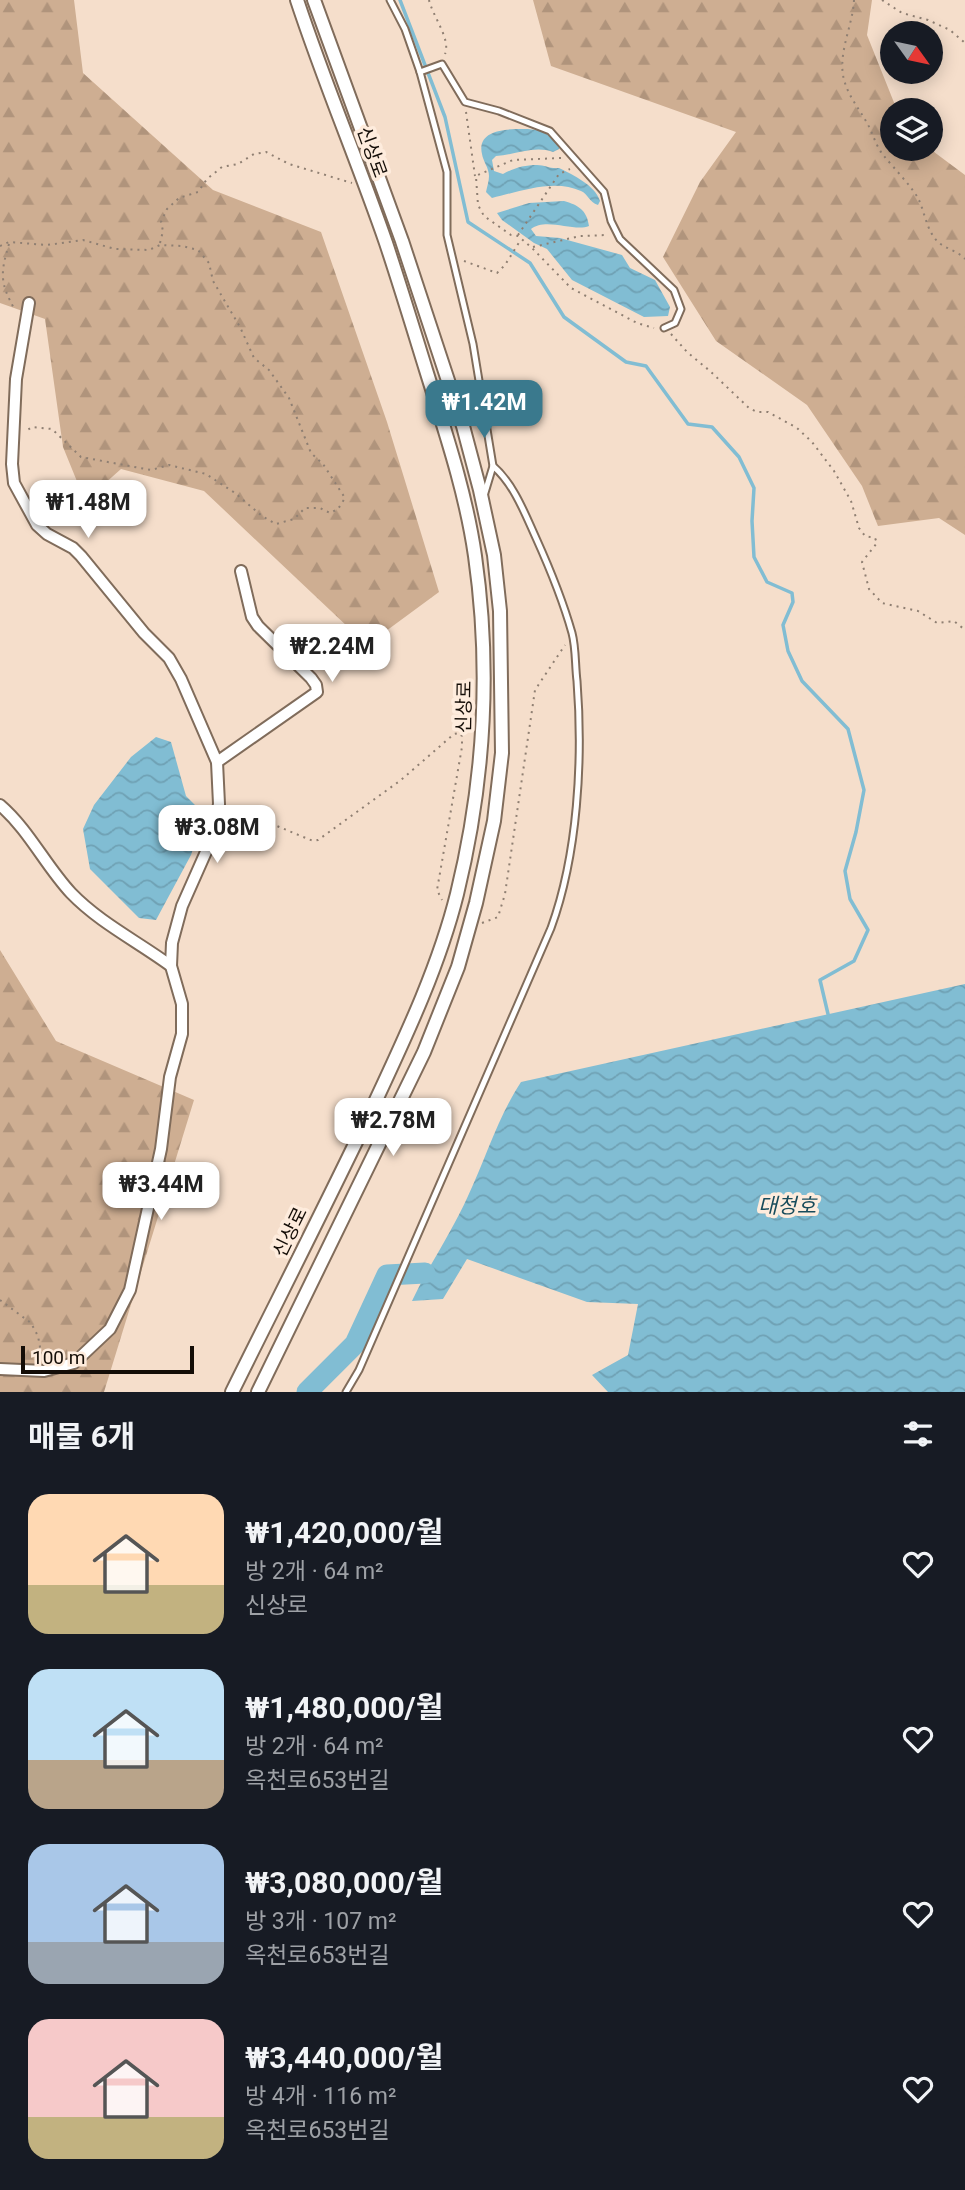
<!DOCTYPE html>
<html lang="ko">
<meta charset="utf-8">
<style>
body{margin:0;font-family:Roboto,"Noto Sans KR",sans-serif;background:#242831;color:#f1f3f6;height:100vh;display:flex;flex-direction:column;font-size:26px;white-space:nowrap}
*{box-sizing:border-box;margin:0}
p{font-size:23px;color:#9ea1a6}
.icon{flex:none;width:38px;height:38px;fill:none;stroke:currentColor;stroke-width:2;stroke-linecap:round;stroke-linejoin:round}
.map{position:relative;height:1392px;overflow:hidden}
.side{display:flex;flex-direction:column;background:#171b24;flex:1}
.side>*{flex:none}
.needle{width:46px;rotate:123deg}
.tools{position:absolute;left:880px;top:21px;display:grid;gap:14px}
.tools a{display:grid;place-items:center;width:63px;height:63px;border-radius:50%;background:#171b24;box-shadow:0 4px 18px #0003;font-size:35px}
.scale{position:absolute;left:21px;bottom:18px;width:173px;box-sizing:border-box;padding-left:7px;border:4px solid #140d07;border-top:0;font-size:19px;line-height:24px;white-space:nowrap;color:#140d07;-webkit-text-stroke:5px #feecdd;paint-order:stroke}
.price{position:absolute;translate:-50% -60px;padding:0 16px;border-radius:14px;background:#fff;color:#222;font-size:23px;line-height:46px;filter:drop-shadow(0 2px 4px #0008)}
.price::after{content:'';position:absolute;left:50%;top:42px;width:21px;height:16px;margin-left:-10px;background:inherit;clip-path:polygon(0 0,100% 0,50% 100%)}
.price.active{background:#3a798d;color:#fff}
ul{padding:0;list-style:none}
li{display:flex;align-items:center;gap:21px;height:175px;padding:0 28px}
li span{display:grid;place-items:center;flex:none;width:196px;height:140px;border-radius:21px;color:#555}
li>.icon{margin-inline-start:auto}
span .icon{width:84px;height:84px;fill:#fffc;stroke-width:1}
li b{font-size:30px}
h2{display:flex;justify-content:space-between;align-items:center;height:84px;padding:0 28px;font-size:30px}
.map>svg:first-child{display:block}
.forest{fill:url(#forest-firs)}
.water{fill:url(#water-waves)}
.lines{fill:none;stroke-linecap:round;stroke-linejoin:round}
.stream{stroke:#81bdd3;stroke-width:3.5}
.river{stroke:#81bdd3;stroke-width:21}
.service-casing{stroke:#806c5b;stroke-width:9}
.minor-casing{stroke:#806c5b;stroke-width:14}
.tertiary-casing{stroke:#806c5b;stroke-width:16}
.path{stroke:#8f7f72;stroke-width:2;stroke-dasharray:2 5;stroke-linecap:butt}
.service{stroke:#fff;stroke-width:5}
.minor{stroke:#fff;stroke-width:10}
.tertiary{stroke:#fff;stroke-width:12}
.labels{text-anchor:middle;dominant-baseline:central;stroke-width:7;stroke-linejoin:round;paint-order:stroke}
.street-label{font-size:19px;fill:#140d07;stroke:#feecdd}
.water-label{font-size:21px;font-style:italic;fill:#184b5b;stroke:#feecdd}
</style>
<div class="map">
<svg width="965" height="1392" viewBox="0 0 965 1392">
<defs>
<pattern id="forest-firs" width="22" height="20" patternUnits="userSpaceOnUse" patternTransform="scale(1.75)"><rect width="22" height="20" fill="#ceae92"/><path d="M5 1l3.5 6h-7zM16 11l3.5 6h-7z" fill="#b0947c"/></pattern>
<pattern id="water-waves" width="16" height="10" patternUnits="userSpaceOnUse" patternTransform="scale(1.75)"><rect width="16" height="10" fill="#81bdd3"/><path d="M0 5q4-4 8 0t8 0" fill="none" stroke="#6fa1b4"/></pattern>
</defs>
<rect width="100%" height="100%" fill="#f5decb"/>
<g class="forest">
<polygon points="0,0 74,0 83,73 213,190 321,232 387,422 439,592 367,645 204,491 121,469 85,501 63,447 45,319 0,303"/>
<polygon points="533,0 872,0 867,35 897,110 892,110 892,149 930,149 965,175 965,535 939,518 878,526 862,486 807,405 716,341 663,257 700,182 736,132 551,66"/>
<polygon points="0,950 56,1041 194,1100 104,1392 0,1392"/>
</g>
<g class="water">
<path d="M 528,129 L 543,131 L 560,145 L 559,149 L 553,152 C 534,145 516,155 496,156 L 492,160 L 494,171 L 503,174 C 514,168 524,165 537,165 C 545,165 550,169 559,168 C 573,175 595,185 600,201 L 598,205 C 589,202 588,194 581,191 C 554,178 518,192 492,198 L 486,192 C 487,187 489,181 489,176 C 489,168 483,161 482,154 C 476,128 511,129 528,129 Z"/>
<path d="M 564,201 C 578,205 587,210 589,226 C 574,232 546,217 531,229 L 536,236 L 560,238 L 622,255 L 630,268 L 655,280 L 670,307 L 668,316 L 644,317 L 572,280 L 547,249 L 534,243 L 502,220 L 497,213 L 529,203 Z"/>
<polygon points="156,737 171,742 186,796 199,809 201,825 191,855 156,920 139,918 90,869 83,829 94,805 131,757"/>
<path d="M 965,984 L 965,1392 L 608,1392 L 592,1375 L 628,1355 L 638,1304 L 587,1302 L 467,1259 L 443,1299 L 412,1301 C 429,1265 452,1232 468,1196 C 486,1158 498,1117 521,1082 Z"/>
</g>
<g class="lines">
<polyline class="stream" points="400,0 445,117 468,222 530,263 564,317 626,362 646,366 688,424 712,427 739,457 754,488 752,521 754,557 767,582 792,593 793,602 783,625 788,651 802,681 848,729 864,790 856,832 845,871 850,899 868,930 854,961 820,980 828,1014"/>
<polyline class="river" points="307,1392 355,1344 387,1275 425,1273"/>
<g class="service-casing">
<g id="service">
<polyline points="390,0 405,29 420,72 447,172 447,235 473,344 493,466 484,496"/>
<polyline points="420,72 442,64 465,102 499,111 550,131 604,192 611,221 620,239 674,290 681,309 675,323 664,328"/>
<path d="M 346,1392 L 359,1370 L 551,928 C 578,854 583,759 577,681 C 575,665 576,648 572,633 C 563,601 550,569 536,538 C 525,514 514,484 493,466"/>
</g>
</g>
<g class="minor-casing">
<g id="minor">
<polyline points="217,762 317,692 316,685 311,678 258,626 252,617 241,571"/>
<path d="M 0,805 C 29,830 45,865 71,893 C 100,923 137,941 171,966"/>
<polyline points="0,1369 44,1371 74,1363 110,1329 130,1290 161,1149 170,1077 182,1034 182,1004 171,966 172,943 182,906 213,836 219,804 217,762 181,679 169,658 144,633 81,556 73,548 47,534 37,525 14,483 12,464 16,379 29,303"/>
</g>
</g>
<g class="tertiary-casing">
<g id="tertiary">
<path d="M 232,1392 C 278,1299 325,1207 370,1113 C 403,1042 438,970 457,894 C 484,784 491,668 475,556 C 466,493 445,431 426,370 C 413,328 400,285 386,243 C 358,162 324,82 297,0"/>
<polyline points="258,1392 424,1052 458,967 476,903 494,821 502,753 500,611 494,555 480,490 463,426 402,241 314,0"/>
</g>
</g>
<g class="path">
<path d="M 429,0 C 433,17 451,39 445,54"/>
<path d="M 854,0 C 853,24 839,50 843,75 C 846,93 858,107 867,123 C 873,133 876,147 884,156 C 893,167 911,186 918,198 C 925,212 926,230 938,242 C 946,249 958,251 965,259"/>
<polyline points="882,0 902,13 928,20 950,30 965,43"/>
<polyline points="466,112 475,176"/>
<polyline points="561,158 513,160 478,175 476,177 478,205 484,216 511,235 518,236 532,248 571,288 637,323 654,328"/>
<polyline points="518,235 559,174 570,169"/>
<polyline points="160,243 163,231 161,222 167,209 179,198 198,192 207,179 222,167 238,164 254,154 266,152 289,164 352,183"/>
<path d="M 9,244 C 0,274 0,283 15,310"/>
<polyline points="0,246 9,242 47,245 83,240 115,249 149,250 160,245 182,246 198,250 209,263 213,281 240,327 254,358 269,370 289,398 311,453 323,464 345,498 338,509 330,513 320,508 305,508 294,519 276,524 262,516 235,493 206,474 169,465 151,470 81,457 52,429 32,427 26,431"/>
<polyline points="533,247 580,236 607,235"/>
<polyline points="464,261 497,273 505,265 520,241"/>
<polyline points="671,334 687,352 710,371 749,408 757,412 768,412 797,428 812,442 834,471 851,501 859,528 865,536 875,538 877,543 862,562 869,589 882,603 918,611 937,623 954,621 965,630"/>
<polyline points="225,834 258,821 265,821 313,841 318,840 401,780 454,734 459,733 462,736 462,747 437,890 442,900"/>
<polyline points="482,923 498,917 505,894 535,690 565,645"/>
<polyline points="0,1300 31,1323 38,1336 42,1358"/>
</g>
<use href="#service" class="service"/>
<use href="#minor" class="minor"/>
<use href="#tertiary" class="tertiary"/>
</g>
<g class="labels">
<g class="street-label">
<text transform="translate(372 152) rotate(70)">신상로</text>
<text transform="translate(464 707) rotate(-89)">신상로</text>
<text transform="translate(290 1232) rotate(-64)">신상로</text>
</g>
<g class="water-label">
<text x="787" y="1206">대청호</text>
</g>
</g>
</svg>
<div class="tools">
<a><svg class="needle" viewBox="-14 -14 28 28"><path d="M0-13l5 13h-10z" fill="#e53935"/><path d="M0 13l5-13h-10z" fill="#9ea1a6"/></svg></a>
<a><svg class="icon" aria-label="layers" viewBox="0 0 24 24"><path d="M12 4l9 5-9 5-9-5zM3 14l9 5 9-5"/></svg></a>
</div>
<div class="scale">100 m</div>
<b class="price active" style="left:484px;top:440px">₩1.42M</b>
<b class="price" style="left:88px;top:540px">₩1.48M</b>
<b class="price" style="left:332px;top:684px">₩2.24M</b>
<b class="price" style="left:217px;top:865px">₩3.08M</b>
<b class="price" style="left:393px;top:1158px">₩2.78M</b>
<b class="price" style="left:161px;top:1222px">₩3.44M</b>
</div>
<section class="side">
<h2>매물 6개<svg class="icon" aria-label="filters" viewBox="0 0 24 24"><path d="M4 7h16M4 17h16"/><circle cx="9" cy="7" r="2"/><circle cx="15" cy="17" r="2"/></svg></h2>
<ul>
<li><span style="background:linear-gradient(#ffd9b3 65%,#c2b280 0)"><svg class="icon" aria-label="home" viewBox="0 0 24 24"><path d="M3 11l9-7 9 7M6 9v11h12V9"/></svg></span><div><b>₩1,420,000/월</b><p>방 2개 · 64 m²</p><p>신상로</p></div><svg class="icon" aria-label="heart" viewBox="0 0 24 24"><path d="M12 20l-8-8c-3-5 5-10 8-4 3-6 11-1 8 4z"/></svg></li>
<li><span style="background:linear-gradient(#bfe0f5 65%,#b9a48a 0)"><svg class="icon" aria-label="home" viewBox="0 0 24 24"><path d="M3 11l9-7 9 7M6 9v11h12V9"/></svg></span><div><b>₩1,480,000/월</b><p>방 2개 · 64 m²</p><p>옥천로653번길</p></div><svg class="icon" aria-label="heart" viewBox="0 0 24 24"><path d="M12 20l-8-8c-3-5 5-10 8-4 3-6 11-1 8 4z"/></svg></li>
<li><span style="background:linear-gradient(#a9c7e8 70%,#9aa5b1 0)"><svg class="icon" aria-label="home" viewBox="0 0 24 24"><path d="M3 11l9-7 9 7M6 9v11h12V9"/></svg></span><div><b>₩3,080,000/월</b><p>방 3개 · 107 m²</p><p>옥천로653번길</p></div><svg class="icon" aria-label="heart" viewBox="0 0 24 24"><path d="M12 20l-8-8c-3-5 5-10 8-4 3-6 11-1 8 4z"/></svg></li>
<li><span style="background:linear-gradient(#f6c9c9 70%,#c2b280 0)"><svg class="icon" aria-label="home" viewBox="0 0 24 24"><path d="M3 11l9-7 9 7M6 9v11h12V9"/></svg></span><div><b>₩3,440,000/월</b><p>방 4개 · 116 m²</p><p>옥천로653번길</p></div><svg class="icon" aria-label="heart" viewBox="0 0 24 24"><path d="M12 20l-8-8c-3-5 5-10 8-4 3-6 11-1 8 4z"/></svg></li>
</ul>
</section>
